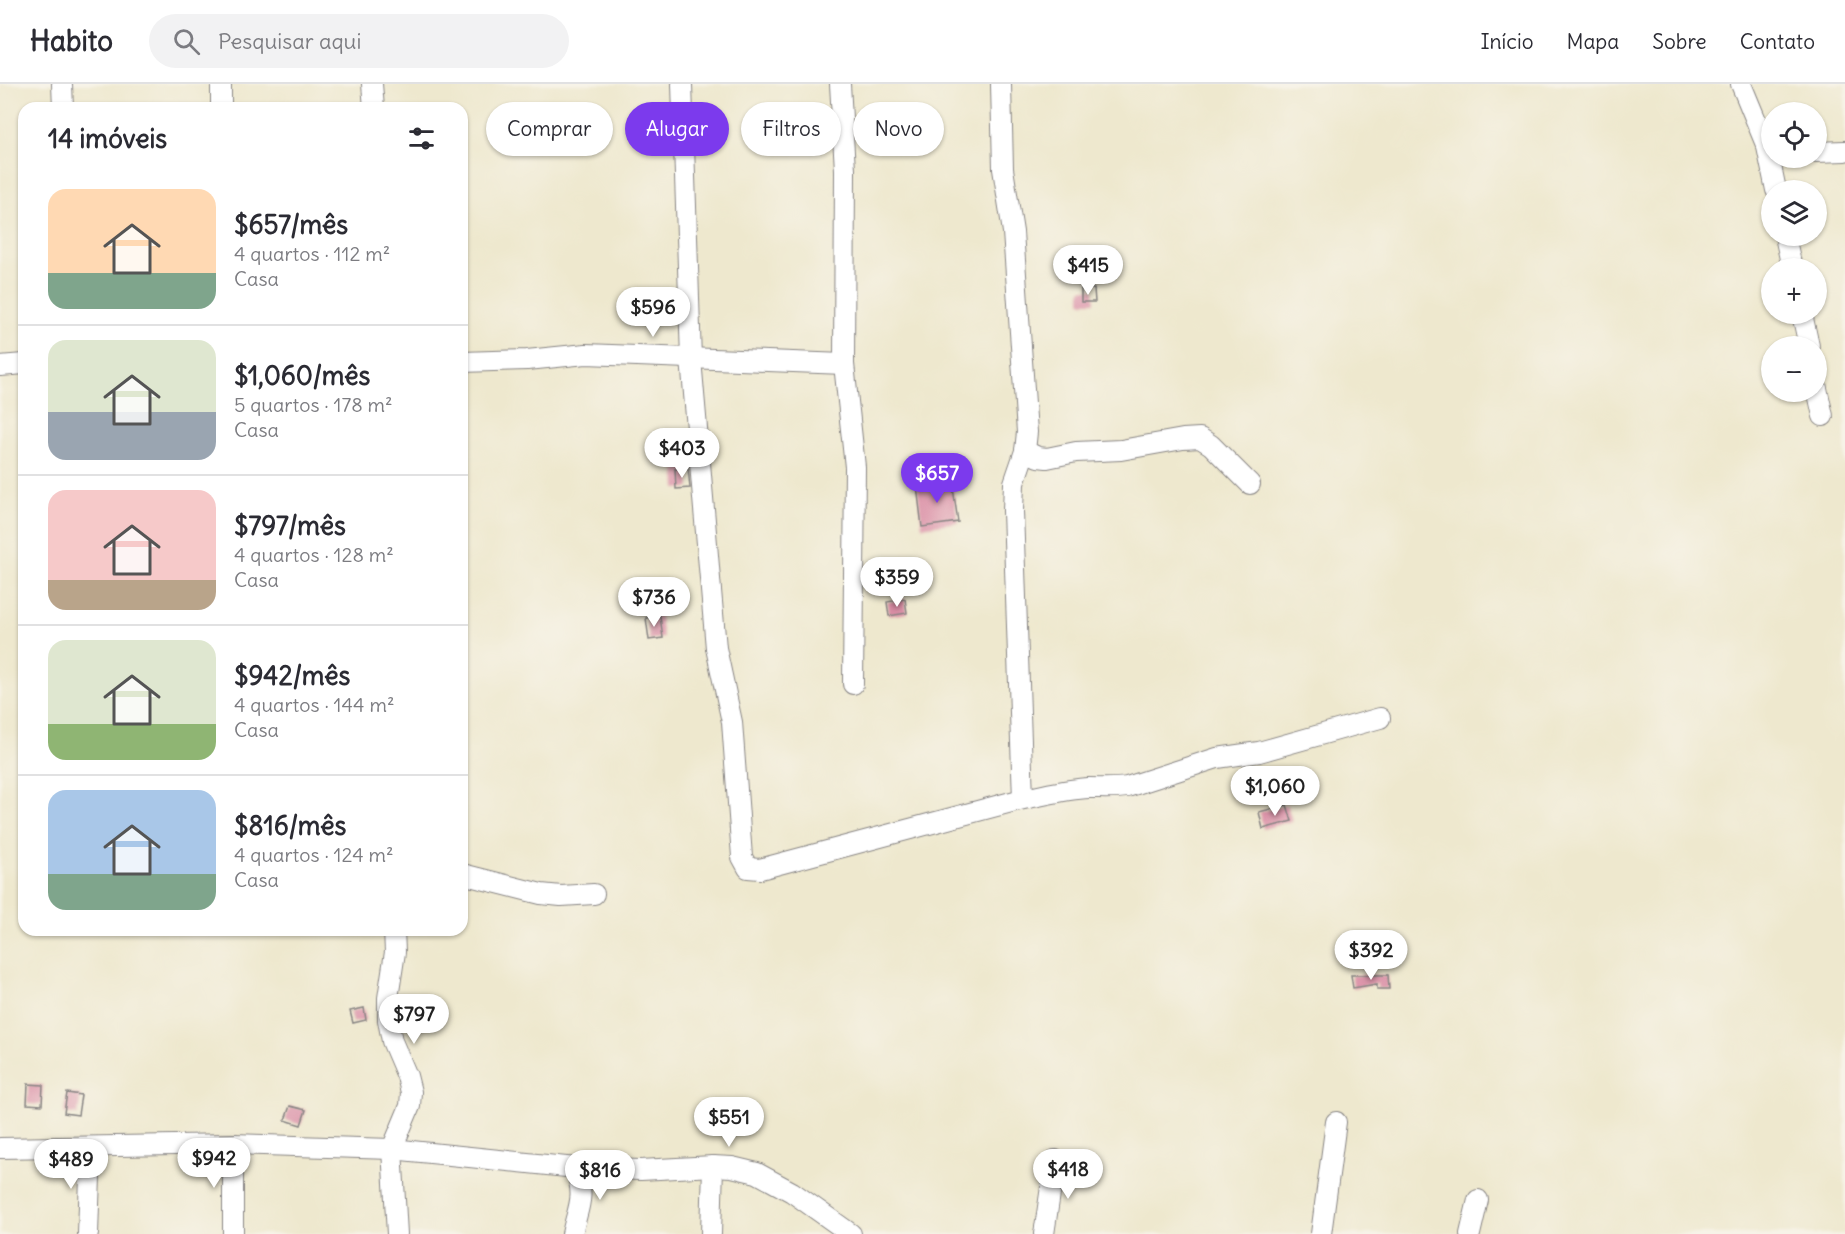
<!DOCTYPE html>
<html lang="pt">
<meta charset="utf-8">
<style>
body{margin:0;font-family:Delius,sans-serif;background:#f2f2f3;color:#2b2b33;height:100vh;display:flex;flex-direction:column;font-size:22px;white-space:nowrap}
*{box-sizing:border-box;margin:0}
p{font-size:20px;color:#7c7c81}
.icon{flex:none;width:33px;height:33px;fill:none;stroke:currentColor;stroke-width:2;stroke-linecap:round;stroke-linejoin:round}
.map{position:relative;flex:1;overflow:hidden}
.details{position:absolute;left:18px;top:18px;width:450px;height:834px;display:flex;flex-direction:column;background:#fff;border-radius:18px;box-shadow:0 2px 4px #0004}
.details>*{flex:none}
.top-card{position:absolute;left:486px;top:18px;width:570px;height:54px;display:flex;gap:12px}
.fabs{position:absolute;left:1761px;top:18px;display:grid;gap:12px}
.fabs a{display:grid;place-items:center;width:66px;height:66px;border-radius:50%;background:#fff;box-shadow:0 2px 4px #0004;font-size:30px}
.price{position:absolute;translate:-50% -51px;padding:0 14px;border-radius:21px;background:#fff;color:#222;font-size:20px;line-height:39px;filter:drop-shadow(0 2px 3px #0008)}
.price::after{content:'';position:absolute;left:50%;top:36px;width:18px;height:14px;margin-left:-9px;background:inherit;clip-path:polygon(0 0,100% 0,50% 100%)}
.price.on{background:#7c3aed;color:#fff}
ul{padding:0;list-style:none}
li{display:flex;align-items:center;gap:18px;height:150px;padding:0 30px}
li+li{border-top:2px solid #e1e1e2}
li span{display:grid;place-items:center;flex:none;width:168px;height:120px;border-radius:18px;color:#555}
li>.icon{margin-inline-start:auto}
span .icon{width:72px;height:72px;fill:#fffc;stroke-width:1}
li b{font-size:26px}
h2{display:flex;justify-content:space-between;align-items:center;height:72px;padding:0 30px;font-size:26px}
.tag{padding:0 21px;border-radius:27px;background:#fff;box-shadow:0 2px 4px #0004;font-size:21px;line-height:54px}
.tag.on{background:#7c3aed;color:#fff}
header{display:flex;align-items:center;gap:36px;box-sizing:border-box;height:84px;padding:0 30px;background:#fff;border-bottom:2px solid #e1e1e2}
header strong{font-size:28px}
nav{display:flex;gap:33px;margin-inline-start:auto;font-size:21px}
.search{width:420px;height:54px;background:#f2f2f3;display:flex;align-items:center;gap:15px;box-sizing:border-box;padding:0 21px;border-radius:33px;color:#7c7c81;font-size:22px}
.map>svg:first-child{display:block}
.building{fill:#da8da5}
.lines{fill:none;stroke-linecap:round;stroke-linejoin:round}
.minor-casing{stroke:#888584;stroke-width:22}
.minor{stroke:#fff;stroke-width:20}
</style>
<header>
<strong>Habito</strong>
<div class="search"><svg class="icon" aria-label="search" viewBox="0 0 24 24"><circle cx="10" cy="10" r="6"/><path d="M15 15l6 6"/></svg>Pesquisar aqui</div>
<nav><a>Início</a><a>Mapa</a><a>Sobre</a><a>Contato</a></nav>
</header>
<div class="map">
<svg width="1845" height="1150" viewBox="0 0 1845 1150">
<rect width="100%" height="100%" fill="#f7f3e8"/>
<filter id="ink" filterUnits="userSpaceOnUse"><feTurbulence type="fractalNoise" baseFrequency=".0167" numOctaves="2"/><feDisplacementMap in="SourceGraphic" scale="12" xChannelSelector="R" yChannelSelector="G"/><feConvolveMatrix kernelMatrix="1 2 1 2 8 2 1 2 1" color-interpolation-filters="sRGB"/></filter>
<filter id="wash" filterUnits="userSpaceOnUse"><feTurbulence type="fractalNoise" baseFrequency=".008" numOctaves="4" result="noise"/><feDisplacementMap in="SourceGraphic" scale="24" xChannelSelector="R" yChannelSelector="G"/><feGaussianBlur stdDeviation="1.35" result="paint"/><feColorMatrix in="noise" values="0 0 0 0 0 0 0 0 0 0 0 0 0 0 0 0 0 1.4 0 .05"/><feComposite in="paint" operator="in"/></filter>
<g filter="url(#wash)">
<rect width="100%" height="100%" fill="#eee8ce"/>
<g id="blocks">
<g class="building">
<polygon points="1081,205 1094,205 1095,218 1081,218"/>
<polygon points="688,384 690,404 676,405 675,385"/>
<polygon points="952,397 958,438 922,443 917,402"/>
<polygon points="905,515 907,529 889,532 887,518"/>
<polygon points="660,532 663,554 649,556 646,534"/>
<polygon points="1287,721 1292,737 1263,745 1259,728"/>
<polygon points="1351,891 1388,891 1389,905 1377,905 1377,900 1353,904"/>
<polygon points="364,924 366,936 353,939 350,927"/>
<polygon points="28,1000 43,1001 42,1021 27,1020"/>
<polygon points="67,1009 81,1011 78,1031 64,1029"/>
<polygon points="290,1022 306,1026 301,1041 285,1036"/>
</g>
</g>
</g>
<g filter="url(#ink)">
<use href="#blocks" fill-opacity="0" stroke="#888584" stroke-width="1.5"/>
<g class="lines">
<g class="minor-casing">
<g id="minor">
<polyline points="62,0 63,24"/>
<polyline points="221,0 221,24"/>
<polyline points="372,0 374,24"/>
<path d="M 682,0 L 691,275 L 716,564 L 732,638 L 742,773 L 748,784 L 760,785 L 1023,715 C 1045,711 1066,705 1089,704 C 1102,704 1114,705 1127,703 L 1217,674 L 1259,668 L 1380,634"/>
<polyline points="840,0 845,86 844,280 855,383 853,600"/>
<polyline points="1001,0 1003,85 1013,148 1027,348 1025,367 1014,399 1013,427 1023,715"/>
<polyline points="1741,0 1767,63 1776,106"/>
<polyline points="1816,68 1845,67"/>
<polyline points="1785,152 1792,184"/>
<polyline points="1802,230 1809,262"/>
<polyline points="462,278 527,276 586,270 844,280"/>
<polyline points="0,282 24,280"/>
<polyline points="1816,300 1823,332"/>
<polyline points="1025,367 1038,373 1047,374 1076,368 1121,366 1183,355 1200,354 1211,361 1250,400"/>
<polyline points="462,790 541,810 561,812 594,810"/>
<polyline points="394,846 395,868 388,914 388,936 392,957 407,992 411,1008 410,1022 392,1065 397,1150"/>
<polyline points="0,1064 233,1060 392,1065 576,1084 641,1086 713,1082 732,1083 757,1089 792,1108 851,1150"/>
<polyline points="88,1150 91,1063"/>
<polyline points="233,1150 233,1060"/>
<path d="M 572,1150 C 579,1119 585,1116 576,1084"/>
<polyline points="711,1150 713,1082"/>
<polyline points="1044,1150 1055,1076"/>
<polyline points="1321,1150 1336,1038"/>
<polyline points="1470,1150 1478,1116"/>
</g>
</g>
<use href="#minor" class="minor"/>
</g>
</g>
</svg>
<div class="fabs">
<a><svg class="icon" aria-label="locate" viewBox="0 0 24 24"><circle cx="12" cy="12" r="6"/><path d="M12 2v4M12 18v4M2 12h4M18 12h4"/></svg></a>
<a><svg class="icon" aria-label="layers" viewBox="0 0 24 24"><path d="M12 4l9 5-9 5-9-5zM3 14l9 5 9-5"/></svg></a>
<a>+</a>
<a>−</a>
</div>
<b class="price" style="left:1088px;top:212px">$415</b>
<b class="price" style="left:653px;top:254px">$596</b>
<b class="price" style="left:682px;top:395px">$403</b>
<b class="price on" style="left:937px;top:420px">$657</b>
<b class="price" style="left:897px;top:524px">$359</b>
<b class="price" style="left:654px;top:544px">$736</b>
<b class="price" style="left:1275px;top:733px">$1,060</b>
<b class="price" style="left:1371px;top:897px">$392</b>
<b class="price" style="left:414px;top:961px">$797</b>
<b class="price" style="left:729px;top:1064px">$551</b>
<b class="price" style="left:214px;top:1105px">$942</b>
<b class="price" style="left:71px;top:1106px">$489</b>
<b class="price" style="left:1068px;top:1116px">$418</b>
<b class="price" style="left:600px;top:1117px">$816</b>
<div class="top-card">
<a class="tag">Comprar</a>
<a class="tag on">Alugar</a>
<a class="tag">Filtros</a>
<a class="tag">Novo</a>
</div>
<section class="details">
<h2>14 imóveis<svg class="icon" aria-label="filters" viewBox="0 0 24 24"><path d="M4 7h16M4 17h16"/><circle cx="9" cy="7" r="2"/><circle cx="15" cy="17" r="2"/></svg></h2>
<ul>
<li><span style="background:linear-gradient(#ffd9b3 70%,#7fa58c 0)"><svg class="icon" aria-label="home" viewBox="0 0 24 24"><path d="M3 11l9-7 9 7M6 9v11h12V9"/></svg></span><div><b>$657/mês</b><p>4 quartos · 112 m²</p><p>Casa</p></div></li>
<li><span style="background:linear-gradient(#dfe7d0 60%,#9aa5b1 0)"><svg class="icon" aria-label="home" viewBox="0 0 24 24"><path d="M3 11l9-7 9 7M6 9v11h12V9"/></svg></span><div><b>$1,060/mês</b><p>5 quartos · 178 m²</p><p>Casa</p></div></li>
<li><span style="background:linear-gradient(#f6c9c9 75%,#b9a48a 0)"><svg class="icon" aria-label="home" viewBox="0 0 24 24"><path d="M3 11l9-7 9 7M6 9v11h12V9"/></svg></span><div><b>$797/mês</b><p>4 quartos · 128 m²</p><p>Casa</p></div></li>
<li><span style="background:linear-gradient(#dfe7d0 70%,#8fb573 0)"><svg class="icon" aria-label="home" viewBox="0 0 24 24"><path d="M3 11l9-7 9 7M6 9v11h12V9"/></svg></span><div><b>$942/mês</b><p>4 quartos · 144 m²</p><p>Casa</p></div></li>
<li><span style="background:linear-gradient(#a9c7e8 70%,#7fa58c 0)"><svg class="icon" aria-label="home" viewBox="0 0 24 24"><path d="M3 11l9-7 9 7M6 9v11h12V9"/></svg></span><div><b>$816/mês</b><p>4 quartos · 124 m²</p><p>Casa</p></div></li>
</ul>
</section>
</div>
